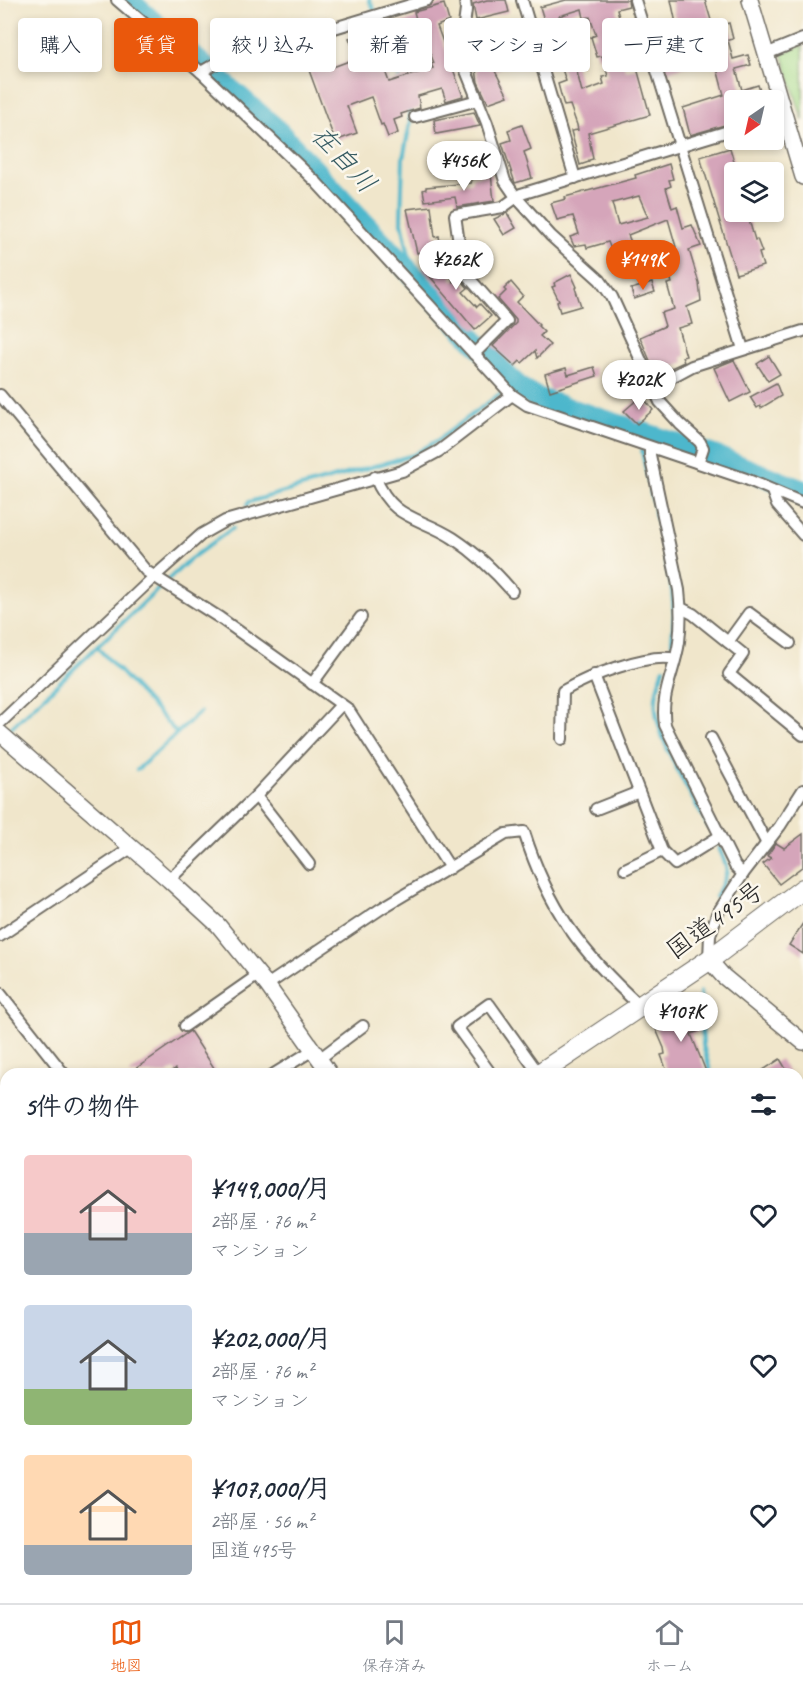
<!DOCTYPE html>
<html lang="ja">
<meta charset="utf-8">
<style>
body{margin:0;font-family:Caveat,"Klee One",sans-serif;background:#f6f6f7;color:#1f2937;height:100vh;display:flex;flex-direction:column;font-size:22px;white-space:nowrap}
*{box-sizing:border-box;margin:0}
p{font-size:20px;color:#747a83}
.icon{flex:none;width:33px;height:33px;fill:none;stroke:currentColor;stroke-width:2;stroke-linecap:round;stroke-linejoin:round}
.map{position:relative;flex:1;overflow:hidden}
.details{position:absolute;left:0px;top:1068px;width:804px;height:536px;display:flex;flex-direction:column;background:#fff;border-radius:18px 18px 0 0;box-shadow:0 3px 9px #0003}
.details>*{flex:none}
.hud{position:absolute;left:18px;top:18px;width:768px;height:54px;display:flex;gap:12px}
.needle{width:39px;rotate:214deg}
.tools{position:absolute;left:724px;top:90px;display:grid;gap:12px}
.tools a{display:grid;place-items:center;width:60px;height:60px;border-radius:6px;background:#fff;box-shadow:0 3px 9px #0003;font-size:30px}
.price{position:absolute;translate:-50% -51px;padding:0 14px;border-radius:21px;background:#fff;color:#222;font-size:20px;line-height:39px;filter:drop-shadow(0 2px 3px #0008)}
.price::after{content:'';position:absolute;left:50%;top:36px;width:18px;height:14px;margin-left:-9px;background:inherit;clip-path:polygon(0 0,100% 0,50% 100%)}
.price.active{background:#ea580c;color:#fff}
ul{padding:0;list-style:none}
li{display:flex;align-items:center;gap:18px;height:150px;padding:0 24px}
li span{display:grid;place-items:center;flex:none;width:168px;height:120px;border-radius:6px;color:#555}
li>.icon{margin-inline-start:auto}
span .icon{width:72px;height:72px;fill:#fffc;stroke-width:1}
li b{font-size:26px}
h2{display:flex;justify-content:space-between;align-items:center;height:72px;padding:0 24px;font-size:26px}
.pill{padding:0 21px;border-radius:6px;background:#fff;box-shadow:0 3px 9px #0003;font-size:21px;line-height:54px}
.pill.active{background:#ea580c;color:#fff}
.tab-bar{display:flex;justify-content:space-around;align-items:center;height:84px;border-top:2px solid #e0e1e3;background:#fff;font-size:16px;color:#747a83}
.tab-bar a{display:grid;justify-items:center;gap:3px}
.tab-bar .active{color:#ea580c}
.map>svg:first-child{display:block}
.green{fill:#a6db8b;stroke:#68835b;stroke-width:1.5}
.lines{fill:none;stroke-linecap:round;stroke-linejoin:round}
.stream{stroke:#4eb7cc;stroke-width:4}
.river{stroke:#4eb7cc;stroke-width:22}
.building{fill:#d5a5ba;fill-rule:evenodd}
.street-casing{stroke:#706c63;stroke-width:14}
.secondary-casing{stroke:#706c63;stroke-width:18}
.highway-casing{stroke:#706c63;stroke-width:22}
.street{stroke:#fff;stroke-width:10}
.secondary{stroke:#fff;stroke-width:15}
.highway{stroke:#fff;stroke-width:20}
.labels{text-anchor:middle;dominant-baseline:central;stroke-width:5;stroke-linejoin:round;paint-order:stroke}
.street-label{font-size:26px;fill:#2b2b2b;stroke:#fbf7ec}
.water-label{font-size:27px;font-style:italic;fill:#375c63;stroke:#fbf7ec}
</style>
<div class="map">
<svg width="803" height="1603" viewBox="0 0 803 1603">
<rect width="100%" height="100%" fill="#fbf7ec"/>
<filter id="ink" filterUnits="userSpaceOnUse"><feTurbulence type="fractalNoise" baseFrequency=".0167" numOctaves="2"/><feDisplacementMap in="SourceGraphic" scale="12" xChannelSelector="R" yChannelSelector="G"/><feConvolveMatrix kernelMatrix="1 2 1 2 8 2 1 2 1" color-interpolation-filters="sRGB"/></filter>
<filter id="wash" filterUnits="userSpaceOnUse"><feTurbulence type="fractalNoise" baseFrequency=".008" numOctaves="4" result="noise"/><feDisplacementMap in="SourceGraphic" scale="24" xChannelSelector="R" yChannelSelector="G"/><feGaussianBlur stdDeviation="1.35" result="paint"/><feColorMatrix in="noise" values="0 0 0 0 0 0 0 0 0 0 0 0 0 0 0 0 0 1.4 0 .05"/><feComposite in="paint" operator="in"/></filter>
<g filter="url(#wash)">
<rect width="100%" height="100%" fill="#f0e6cb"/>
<polygon class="green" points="803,45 803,121 782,53"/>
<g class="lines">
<g class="stream">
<polyline points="369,0 383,26 401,83"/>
<polyline points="409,107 410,124 403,158 401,218 413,274"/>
<polyline points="642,451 672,590 674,613 672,643"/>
<polyline points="247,505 249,502 413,455 438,440 501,393"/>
<polyline points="97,647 177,733"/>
<path d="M 664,668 C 659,682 654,696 656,710 C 659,743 692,796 708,826"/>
<polyline points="11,728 189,560 233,528"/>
<polyline points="137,770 200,712"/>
<path d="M 716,897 C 728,871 731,874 719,848"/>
<polyline points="700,992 703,1045 711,1074"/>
<polyline points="798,1297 803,1308"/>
<polyline points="798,1479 803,1477"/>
<polyline points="669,1598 671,1603"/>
<polyline points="536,1603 547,1598"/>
</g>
<polyline class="river" points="128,0 275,128 510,379 521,389 539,399 714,456 803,491"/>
</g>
<g id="blocks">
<g class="building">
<polygon points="487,0 506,0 509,12 476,20 473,4"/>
<path d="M 566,0 L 628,0 L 629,6 L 617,9 L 626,43 L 621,45 L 623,50 L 620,51 L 625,70 L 637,68 L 650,115 L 588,133 L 593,159 L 589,160 L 589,162 L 580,165 L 571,131 L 578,130 L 577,125 L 570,105 L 564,106 L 558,84 L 566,81 L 559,60 L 554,62 L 550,50 L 553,49 L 540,7 ZM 582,9 L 584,18 L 590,17 L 596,35 L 591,37 L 597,57 L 602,56 L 608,76 L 602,77 L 604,84 L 582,92 L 574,60 L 559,16 Z"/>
<polygon points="671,0 705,0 713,27 729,23 733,39 728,40 733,59 748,55 751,65 736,69 742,90 758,85 763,100 735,100 735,122 690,135 683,108 724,95 714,57 668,72 666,68 664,69 657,46 672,42 669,31 677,28"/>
<polygon points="444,4 449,21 437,26 463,96 446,101 442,89 418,96 420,108 401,114 402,117 394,120 398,133 388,137 383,124 381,125 371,97 347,106 357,133 335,141 303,54 325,47 333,67 357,58 349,38 371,31 389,82 433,68 431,64 434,63 424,38 396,45 391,25 416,19 414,12"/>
<polygon points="518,29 522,43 506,48 502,32"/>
<polygon points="497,57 500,69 495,71 508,96 488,103 478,82 475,63"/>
<polygon points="474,112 480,126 436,134 434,120"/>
<polygon points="522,125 531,149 524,152 532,178 515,183 502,143 511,140 508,130"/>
<polygon points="730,148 737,172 735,172 735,212 751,212 749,220 755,240 757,239 762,252 759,253 763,266 736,274 700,157"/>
<path d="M 669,164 L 673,179 L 669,180 L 671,186 L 666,188 L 672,208 L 677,206 L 683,228 L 692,225 L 701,246 L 689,250 L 699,283 L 701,301 L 687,307 L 692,324 L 678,328 L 686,356 L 682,357 L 684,362 L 656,375 L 640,337 L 665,326 L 661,313 L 674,309 L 667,284 L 672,283 L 662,250 L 676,247 L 668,219 L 628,235 L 635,252 L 615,259 L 608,242 L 587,248 L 586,244 L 574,246 L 570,237 L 579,234 L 573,216 L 557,220 L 551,203 L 566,199 L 565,197 L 636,178 L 635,175 ZM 639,196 L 648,217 L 618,225 L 612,203 Z"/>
<polygon points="491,174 494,201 457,207 455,197 425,201 423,190 426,189 426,187 471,183 473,177"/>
<polygon points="431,206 435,237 439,236 441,249 417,253 407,209"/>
<polygon points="507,213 516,228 504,235 494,219"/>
<polygon points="446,249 453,282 459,277 468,288 463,292 477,307 480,304 491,316 475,330 423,268"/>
<polygon points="571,274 577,287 575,288 581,306 560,312 557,302 559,301 552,287 555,286 554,283"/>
<polygon points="511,282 523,296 517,302 539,325 538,326 544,332 540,336 550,345 537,358 535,351 522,363 520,361 515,366 493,346 516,323 516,320 498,299 506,291 504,289"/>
<polygon points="652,283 655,292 634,299 631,289"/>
<polygon points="769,356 780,374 768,381 757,364"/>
<polygon points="734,360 750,392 730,402 714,368"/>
<polygon points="594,367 597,376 550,391 545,374 566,368 568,375"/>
<polygon points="776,383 781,396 761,408 760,406 757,408 750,397"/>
<polygon points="639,398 643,403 646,401 653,410 637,424 624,411"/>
<polygon points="803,834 803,866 779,884 763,864 771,858 767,856 776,843 784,848"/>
<polygon points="803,923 803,954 789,945"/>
<polygon points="689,1004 699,1031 691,1034 707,1074 668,1074 661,1055 665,1054 664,1048 655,1027 670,1021 666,1013"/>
<polygon points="190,1031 218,1074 178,1074 175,1069 167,1074 128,1074"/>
<polygon points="780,1059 789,1074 757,1074"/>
</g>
</g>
</g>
<g filter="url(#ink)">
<use href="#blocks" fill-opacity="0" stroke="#706c63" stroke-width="1.5"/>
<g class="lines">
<g class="street-casing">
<g id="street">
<polyline points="117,0 201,72 316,182 512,395 527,405 746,479 803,503"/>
<polyline points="465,0 466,10 460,56 487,123 505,181 516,197 551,236 600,280 612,297 660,402 680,424 700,442 703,448 698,463"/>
<polyline points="522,0 575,178"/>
<polyline points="635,0 743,349"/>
<polyline points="766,54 803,39"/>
<polyline points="201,72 215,64 427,0"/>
<polyline points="415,117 478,100"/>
<polyline points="474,354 507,321 463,271 455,215 503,207 521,194 735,129"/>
<polyline points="653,387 692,366 803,331"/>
<polyline points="0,395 146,571 220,618 348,709 450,868"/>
<path d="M 650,448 L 650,455 L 679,590 C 681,607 681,625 679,642 C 675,671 660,694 665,725 L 735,866 L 743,874"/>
<path d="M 375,477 C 393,521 419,516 453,538 C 477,554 493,569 512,591"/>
<polyline points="772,491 777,505 803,535"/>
<polyline points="681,608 693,614 743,654 729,674 803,735"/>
<polyline points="728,642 749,613 790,643"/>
<polyline points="594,675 662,851 675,864 720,836"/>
<polyline points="312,684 361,617"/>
<polyline points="0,723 156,575 202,534 225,521 402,471 439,451 512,395"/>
<polyline points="711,738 766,842"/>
<path d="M 562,739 L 563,691 C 587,677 648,652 675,659"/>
<polyline points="256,796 309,864"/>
<polyline points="596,809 639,792"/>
<polyline points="625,869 662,851"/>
<polyline points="169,880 256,796 341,705"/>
<polyline points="0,936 131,848"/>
<polyline points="709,959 710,935 717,914 743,874 780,826 803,790"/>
<path d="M 267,985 L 382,908 L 506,834 L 524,832 C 549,910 581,952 640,1006"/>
<polyline points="0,993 64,1074"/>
<polyline points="185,1026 258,975"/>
<polyline points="319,1059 363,1026"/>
<polyline points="274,1074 313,1050"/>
<polyline points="491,1074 457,1027 489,1004 539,1074"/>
<polyline points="798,1090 803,1087"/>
<polyline points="0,1360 6,1359"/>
<polyline points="0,1435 6,1443"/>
<polyline points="0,1493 6,1488"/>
<polyline points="77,1598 79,1603"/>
<polyline points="173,1603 174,1598"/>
<polyline points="512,1603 528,1598"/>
</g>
</g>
<g class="secondary-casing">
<g id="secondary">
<polyline points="750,0 803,177"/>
<polyline points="0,733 169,880 218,925 267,985 330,1074"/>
<polyline points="709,960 723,976 803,1042"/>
</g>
</g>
<g class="highway-casing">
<g id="highway">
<polyline points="539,1074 709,960 803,889"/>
<polyline points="0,1416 6,1413"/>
</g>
</g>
<use href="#street" class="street"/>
<use href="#secondary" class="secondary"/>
<use href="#highway" class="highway"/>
</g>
</g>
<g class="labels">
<g class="street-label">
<text transform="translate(715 920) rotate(-36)">国道495号</text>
</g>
<g class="water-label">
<text transform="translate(344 159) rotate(47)">在自川</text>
</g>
</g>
</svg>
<div class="tools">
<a><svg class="needle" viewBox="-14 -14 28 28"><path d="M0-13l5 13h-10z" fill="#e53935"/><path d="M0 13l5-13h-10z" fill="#747a83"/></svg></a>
<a><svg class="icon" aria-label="layers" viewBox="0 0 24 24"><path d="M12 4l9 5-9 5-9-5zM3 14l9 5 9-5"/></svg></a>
</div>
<b class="price" style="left:464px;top:192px">¥456K</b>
<b class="price" style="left:456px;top:291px">¥262K</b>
<b class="price active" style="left:643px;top:291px">¥149K</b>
<b class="price" style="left:639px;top:411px">¥202K</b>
<b class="price" style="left:681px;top:1043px">¥107K</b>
<div class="hud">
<a class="pill">購入</a>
<a class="pill active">賃貸</a>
<a class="pill">絞り込み</a>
<a class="pill">新着</a>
<a class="pill">マンション</a>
<a class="pill">一戸建て</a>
</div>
<section class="details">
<h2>5件の物件<svg class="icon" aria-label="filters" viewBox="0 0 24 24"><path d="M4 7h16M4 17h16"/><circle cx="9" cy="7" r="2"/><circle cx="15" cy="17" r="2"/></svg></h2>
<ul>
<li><span style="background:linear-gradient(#f6c9c9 65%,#9aa5b1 0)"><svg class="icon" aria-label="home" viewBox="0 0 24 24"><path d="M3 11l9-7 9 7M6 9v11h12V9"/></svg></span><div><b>¥149,000/月</b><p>2部屋 · 76 m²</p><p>マンション</p></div><svg class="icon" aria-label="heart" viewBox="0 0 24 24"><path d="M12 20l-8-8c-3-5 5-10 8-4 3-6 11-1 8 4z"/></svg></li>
<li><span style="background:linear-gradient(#c9d6e8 70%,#8fb573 0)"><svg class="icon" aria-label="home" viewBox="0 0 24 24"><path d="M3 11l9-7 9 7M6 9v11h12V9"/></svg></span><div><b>¥202,000/月</b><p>2部屋 · 76 m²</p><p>マンション</p></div><svg class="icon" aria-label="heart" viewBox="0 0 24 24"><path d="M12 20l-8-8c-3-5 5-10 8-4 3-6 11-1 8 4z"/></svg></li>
<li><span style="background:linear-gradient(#ffd9b3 75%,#9aa5b1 0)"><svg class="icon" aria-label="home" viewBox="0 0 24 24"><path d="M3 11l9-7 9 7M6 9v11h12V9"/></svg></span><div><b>¥107,000/月</b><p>2部屋 · 56 m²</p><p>国道495号</p></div><svg class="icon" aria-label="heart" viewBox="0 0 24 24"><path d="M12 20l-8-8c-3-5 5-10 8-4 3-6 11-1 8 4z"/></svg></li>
</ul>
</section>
</div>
<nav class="tab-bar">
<a class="active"><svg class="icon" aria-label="map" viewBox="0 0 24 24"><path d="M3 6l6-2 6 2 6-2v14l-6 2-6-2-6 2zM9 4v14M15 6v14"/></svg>地図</a>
<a><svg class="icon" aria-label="saved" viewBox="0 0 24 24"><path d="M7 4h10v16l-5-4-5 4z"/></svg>保存済み</a>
<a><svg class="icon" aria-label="home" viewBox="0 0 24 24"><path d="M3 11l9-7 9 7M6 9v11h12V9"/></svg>ホーム</a>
</nav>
